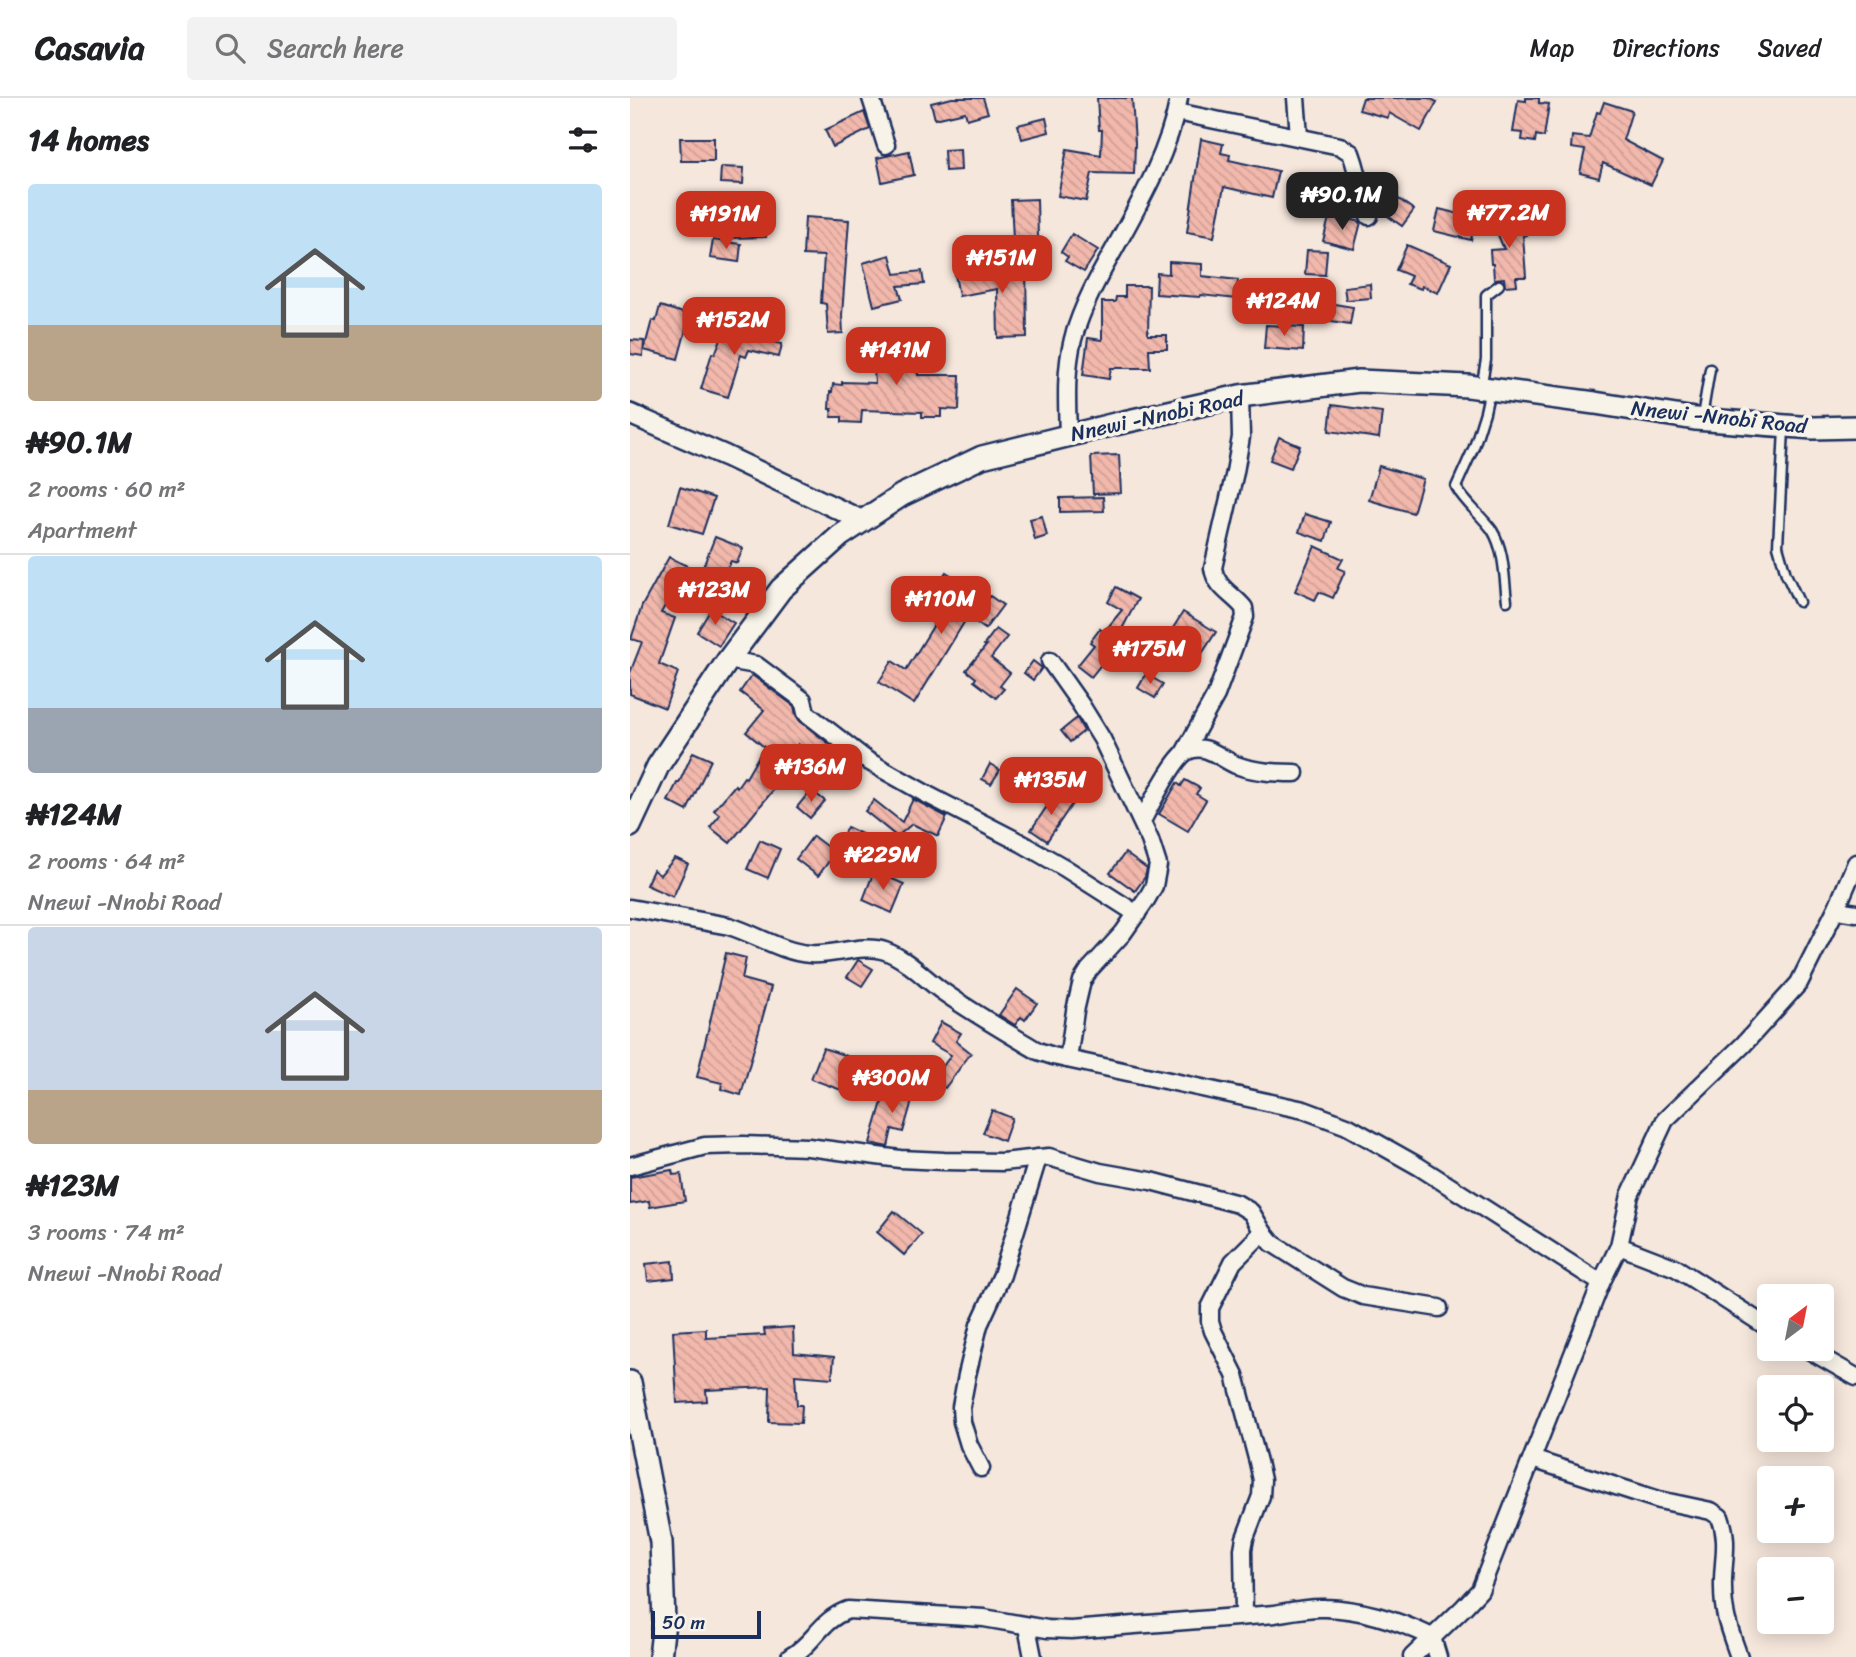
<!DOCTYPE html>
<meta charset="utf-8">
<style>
body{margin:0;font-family:Sriracha,sans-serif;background:#f2f2f2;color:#202124;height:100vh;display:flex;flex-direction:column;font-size:26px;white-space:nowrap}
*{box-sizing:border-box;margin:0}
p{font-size:23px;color:#757577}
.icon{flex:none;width:38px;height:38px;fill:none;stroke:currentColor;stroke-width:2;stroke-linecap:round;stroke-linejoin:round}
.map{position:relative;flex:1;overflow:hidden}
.sheet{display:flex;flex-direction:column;background:#fff;width:630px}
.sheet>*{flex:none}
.needle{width:46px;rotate:32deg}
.buttons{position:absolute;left:1127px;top:1186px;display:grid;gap:14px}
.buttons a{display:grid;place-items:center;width:77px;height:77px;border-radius:7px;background:#fff;box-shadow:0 4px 18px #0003;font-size:35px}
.scale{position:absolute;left:21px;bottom:18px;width:110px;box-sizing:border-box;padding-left:7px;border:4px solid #1b2f5e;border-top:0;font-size:19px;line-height:24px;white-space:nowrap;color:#1b2f5e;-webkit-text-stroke:5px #f7f3e8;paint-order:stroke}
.price{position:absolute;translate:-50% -60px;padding:0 16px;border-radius:14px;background:#c8321e;color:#fff;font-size:23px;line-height:46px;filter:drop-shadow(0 2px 4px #0008)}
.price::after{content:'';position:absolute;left:50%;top:42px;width:21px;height:16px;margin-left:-10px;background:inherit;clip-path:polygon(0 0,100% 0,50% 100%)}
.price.selected{background:#222;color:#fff}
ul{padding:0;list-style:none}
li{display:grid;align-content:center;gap:14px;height:371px;padding:0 28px}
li+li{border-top:2px solid #e0e0e0}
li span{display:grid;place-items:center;height:217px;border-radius:7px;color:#555}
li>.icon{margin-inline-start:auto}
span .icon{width:126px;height:126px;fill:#fffc;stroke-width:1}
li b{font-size:30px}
h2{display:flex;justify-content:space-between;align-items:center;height:84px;padding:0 28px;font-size:30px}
header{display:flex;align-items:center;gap:42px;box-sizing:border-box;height:98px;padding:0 35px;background:#fff;border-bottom:2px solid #e0e0e0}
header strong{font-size:33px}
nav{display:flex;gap:38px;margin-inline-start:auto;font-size:24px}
.search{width:490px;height:63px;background:#f2f2f2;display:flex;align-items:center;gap:18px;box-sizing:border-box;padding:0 24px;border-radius:7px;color:#757577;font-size:26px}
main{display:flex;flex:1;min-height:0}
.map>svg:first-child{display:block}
.building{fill:url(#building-back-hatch);stroke:#1b2f5e;stroke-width:2}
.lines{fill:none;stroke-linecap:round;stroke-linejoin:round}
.service-casing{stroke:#1b2f5e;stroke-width:13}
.minor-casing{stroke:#1b2f5e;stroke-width:21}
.tertiary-casing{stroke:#1b2f5e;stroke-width:24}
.secondary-casing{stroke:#1b2f5e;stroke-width:26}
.service{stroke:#f7f3e8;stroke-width:8}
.minor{stroke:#f7f3e8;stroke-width:16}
.tertiary{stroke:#f7f3e8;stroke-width:19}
.secondary{stroke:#f7f3e8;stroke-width:21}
.labels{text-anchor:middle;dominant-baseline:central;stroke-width:7;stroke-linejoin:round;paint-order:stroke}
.street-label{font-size:21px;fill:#1b2f5e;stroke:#f7f3e8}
</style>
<header>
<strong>Casavia</strong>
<div class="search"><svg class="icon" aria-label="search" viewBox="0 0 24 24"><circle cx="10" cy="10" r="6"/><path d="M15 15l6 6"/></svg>Search here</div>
<nav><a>Map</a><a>Directions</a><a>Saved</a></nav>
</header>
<main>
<section class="sheet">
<h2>14 homes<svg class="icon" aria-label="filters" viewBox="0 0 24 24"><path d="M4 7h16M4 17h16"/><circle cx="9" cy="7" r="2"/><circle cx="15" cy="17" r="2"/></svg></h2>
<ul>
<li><span style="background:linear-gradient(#bfe0f5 65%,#b9a48a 0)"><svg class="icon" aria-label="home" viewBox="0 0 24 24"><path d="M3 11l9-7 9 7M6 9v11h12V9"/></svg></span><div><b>₦90.1M</b><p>2 rooms · 60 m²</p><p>Apartment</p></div></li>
<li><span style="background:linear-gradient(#bfe0f5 70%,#9aa5b1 0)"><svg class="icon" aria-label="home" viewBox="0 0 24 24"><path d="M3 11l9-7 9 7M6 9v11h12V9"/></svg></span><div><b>₦124M</b><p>2 rooms · 64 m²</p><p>Nnewi -Nnobi Road</p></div></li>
<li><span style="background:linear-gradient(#c9d6e8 75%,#b9a48a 0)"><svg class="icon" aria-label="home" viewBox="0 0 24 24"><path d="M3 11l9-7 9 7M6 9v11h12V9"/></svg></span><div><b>₦123M</b><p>3 rooms · 74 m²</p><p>Nnewi -Nnobi Road</p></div></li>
</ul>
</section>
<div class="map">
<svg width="1226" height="1559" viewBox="0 0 1226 1559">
<defs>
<pattern id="building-back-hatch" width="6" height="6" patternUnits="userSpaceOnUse" patternTransform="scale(1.75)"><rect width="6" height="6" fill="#f2b8ac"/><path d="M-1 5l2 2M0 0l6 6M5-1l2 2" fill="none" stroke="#cf9e96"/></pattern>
</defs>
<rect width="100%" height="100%" fill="#f6e7dc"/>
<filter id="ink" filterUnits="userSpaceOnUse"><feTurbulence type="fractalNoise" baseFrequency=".0143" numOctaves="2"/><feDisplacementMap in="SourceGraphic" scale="14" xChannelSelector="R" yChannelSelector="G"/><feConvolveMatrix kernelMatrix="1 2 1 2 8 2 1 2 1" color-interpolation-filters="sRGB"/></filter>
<g filter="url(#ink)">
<g class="building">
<polygon points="322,0 353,0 358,15 337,21 335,14 305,21 301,5"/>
<polygon points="467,0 502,0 505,45 504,76 462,75 456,103 428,98 437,51 471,57 472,32 469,32"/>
<polygon points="733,0 799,0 807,4 791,33 759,15 758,20 729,12"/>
<polygon points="896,0 909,0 909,5 919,6 914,39 906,37 905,44 892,42 893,35 883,34 888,2 896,3"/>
<polygon points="974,4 1002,13 993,42 1033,63 1021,87 973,65 969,80 950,75 955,52 941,50 942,38 959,40 967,14 970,15"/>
<polygon points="234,14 240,31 203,49 195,32"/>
<polygon points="416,20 419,34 392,41 388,27"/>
<polygon points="50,40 84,40 84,63 51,63"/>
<polygon points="571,41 593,46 591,55 600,57 599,62 648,73 642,100 594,89 584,139 557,134"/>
<polygon points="330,51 331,72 315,73 314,52"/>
<polygon points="279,53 284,77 252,84 247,60"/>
<polygon points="91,69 114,70 113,86 90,85"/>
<polygon points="756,92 784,112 772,128 748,111 746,105"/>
<polygon points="407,101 408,140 383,141 381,102"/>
<polygon points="103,107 136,107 136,139 103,140"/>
<polygon points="809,111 846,120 841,142 804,133"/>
<polygon points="887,113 897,137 893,138 896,179 886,179 887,187 875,188 874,180 864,181 863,166 861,166 860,152 874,151 862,123"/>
<polygon points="700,116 731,124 724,151 693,143"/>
<polygon points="175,119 219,122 212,217 213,235 198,236 196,206 191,205 194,158 173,157"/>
<polygon points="442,136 468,152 454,174 435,163 438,159 431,154"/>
<polygon points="83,142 111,146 109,164 80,160"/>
<polygon points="777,147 821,166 808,195 792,188 791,191 777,186 781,178 766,172"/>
<polygon points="677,152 697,153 695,177 675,176"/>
<polygon points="260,157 265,176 292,173 294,186 268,188 272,201 244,208 233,165"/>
<polygon points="371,163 396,163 397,239 368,240 367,191 329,198 325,177 371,169"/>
<polygon points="539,164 572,166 572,178 608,182 606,201 571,197 570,199 526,196 527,175 539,176"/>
<polygon points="740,186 741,200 716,202 714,189"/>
<polygon points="495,188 519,188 518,237 537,237 537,251 519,251 520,270 481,270 479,281 453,277 458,240 472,242 472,204 485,204 486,199 495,199"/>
<polygon points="692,204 723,209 720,226 689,221"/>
<polygon points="30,208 60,217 48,261 14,252 22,222 26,223"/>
<polygon points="98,223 126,234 124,240 152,246 149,259 119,252 116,259 111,257 98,299 71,291 82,255 85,256"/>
<polygon points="636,227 674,229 673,253 634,250"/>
<polygon points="0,242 14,243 13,258 0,256"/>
<polygon points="284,242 288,277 330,277 329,312 311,311 311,319 292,319 292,314 232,312 231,325 212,324 212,319 201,319 202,311 199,311 200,294 202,294 203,286 212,287 212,284 245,285 241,246"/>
<polygon points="702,307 752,314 749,340 699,333"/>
<polygon points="649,339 670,348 661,370 640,362"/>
<polygon points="489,357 491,395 463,396 461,358"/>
<polygon points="749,368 793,381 783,415 739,402"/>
<polygon points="50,389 84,400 72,436 39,426"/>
<polygon points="473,399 474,413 430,414 430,400"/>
<polygon points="675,416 701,424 695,443 669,434"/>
<polygon points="412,418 417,438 405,442 400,421"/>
<polygon points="85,439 113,450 107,465 101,463 91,480 73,469"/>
<polygon points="685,448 713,461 708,470 715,473 703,500 689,494 685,502 665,493"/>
<polygon points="39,459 57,468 31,515 45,520 29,566 48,574 35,610 0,596 0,575 12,544 1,541 12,508"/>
<polygon points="316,474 358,500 360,498 373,507 355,531 338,518 284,606 249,584 262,563 276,572 318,504 303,495"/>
<polygon points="486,489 508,501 492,531 497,534 461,579 447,568 464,547 460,544 470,531 474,534 492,512 478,504"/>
<polygon points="81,511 104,525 89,548 67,534"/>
<polygon points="553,514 586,534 562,571 530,551"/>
<polygon points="366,531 377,539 361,560 380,575 370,588 374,591 366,600 344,583 346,580 336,572 356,548 354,547"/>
<polygon points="403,563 412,570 403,582 394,575"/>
<polygon points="516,576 533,586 525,600 508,590"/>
<polygon points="122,577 164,608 166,617 170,623 226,667 215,681 168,646 143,688 145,690 100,745 80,729 90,717 84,712 105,687 107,689 114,679 116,680 134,649 116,634 134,612 110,594"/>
<polygon points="447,620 454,633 440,644 431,633"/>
<polygon points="63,654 81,662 57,713 38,703 47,685 49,685"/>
<polygon points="360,666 370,672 361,686 352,681"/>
<polygon points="555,682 570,690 566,696 576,702 558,733 529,716 547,685 551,688"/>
<polygon points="181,692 195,703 180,720 167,709"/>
<polygon points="426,695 442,706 417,743 401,732"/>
<polygon points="283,701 317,719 308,738 282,726 263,742 266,738 235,713 244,702 272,724"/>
<polygon points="217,729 242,741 232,759 208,747"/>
<polygon points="183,738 205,755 188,778 166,761"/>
<polygon points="130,742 150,751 138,780 117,771"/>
<polygon points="495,755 517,771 515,779 505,793 480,775"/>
<polygon points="45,760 58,766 43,799 16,787 23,772 30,777"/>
<polygon points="244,773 274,786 262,815 233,802"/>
<polygon points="96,855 116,860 112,881 141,889 111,997 91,991 92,985 67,979"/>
<polygon points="228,862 243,871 232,888 217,879"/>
<polygon points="387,891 407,905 395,922 391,919 385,927 369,917"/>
<polygon points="311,924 331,935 326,943 341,955 315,990 303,982 321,957 300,945"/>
<polygon points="193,950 226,961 214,993 181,981"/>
<polygon points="257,987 284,996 273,1034 262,1031 258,1049 240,1045"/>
<polygon points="362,1012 382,1020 374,1043 353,1035"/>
<polygon points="42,1072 43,1077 51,1076 55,1103 20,1109 19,1103 0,1106 0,1079"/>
<polygon points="264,1113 292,1136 274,1157 247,1134"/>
<polygon points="43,1163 44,1180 18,1183 16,1166"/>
<polygon points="163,1229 164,1255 204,1259 202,1280 165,1277 167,1307 172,1307 171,1325 139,1324 140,1289 76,1292 77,1303 47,1305 43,1233 76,1231 76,1240 135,1237 134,1231"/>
</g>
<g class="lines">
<g class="service-casing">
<g id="service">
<polyline points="851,290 856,262 856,197 869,187"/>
<path d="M 860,291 L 855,314 L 844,349 L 826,389 C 835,405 851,417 862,432 C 875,453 874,480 877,503"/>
<polyline points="1072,319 1080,271"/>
<polyline points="1154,331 1148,448 1156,476 1169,504"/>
</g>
</g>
<g class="minor-casing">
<g id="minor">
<polyline points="241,0 256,47"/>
<polyline points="666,0 669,38"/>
<polyline points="547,14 710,48 721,55 724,64 739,118"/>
<path d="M 438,337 C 437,305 435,273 443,241 C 452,208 469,178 486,148 C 512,101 539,53 549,0"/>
<polyline points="98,562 126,567 173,602 176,615 238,663 298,697 393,746 435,770 507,816"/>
<polyline points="420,563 451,607 472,641 520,742 528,767 524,788 516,802 493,835 459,872 452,883 445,913 438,961"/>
<path d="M 554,655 L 586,597 L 615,519 L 614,510 C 603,496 586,490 583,470 L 605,374 L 611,339 L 610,298"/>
<path d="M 512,723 C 520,708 543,662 556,654 C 575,643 589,660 606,667 C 624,674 645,675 665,675"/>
<polyline points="1208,807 1213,813 1226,815"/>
<path d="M 0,810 L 99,828 C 126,836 151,854 180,856 C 203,858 233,845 255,853 C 277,861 293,879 312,893 C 343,915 376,934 408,953 L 423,958 L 674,1012 L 717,1028 L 788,1068 L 971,1185"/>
<polyline points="0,1068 75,1048 113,1047 178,1049 270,1061 314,1063 372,1064 419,1059 470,1074 521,1083 608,1106 621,1114 633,1134 642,1145 713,1190 733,1198 809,1210"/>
<polyline points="989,1148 1046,1170 1139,1230"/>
<polyline points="1177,1251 1226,1279"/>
<path d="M 902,1361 L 1029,1402 L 1081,1413 L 1090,1419 C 1100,1445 1092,1464 1093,1490 C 1093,1518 1100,1533 1109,1559"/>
<polyline points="351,1370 339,1347 332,1324 331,1309 337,1277 349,1227 372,1177 408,1060"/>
<polyline points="614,1517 613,1451 615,1440 631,1398 632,1382 628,1364 605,1277 583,1233 580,1223 580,1210 603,1164 633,1134"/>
<polyline points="397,1529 403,1559"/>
<path d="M 160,1559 C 184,1546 190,1522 218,1512 L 354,1520 L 417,1531 L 441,1532 L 645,1516 C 661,1513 678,1509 695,1510 C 732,1511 769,1523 802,1539 L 808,1559"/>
<polyline points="782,1559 833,1510 850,1492 971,1185 989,1148 1000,1097 1035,1022 1113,947 1169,885 1208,807 1226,765"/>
</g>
</g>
<g class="tertiary-casing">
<polyline id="tertiary" points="0,316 96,358 233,423"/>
</g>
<g class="secondary-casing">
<g id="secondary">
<polyline points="0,728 28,668 98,562 151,491 210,438 272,397 352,359 485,326 610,298 729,283 838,288 965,305 1065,321 1183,330 1226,329"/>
<polyline points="0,1284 31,1444 34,1524 30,1559"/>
</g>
</g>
<use href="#service" class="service"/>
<use href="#minor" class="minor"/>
<use href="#tertiary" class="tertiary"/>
<use href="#secondary" class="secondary"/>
</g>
</g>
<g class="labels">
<g class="street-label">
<text transform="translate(527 318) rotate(-12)">Nnewi -Nnobi Road</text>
<text transform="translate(1089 319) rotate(6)">Nnewi -Nnobi Road</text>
</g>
</g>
</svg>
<div class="buttons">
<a><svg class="needle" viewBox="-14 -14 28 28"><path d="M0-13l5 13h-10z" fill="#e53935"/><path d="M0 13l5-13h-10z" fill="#757577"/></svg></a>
<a><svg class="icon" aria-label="locate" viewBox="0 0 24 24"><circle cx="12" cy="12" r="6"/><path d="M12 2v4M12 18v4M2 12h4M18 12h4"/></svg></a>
<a>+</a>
<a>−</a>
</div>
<div class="scale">50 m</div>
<b class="price selected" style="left:712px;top:134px">₦90.1M</b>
<b class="price" style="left:879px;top:152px">₦77.2M</b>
<b class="price" style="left:96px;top:153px">₦191M</b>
<b class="price" style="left:372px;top:197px">₦151M</b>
<b class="price" style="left:654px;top:240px">₦124M</b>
<b class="price" style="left:104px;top:259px">₦152M</b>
<b class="price" style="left:266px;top:289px">₦141M</b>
<b class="price" style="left:85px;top:529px">₦123M</b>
<b class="price" style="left:311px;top:538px">₦110M</b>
<b class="price" style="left:520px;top:588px">₦175M</b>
<b class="price" style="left:181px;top:706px">₦136M</b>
<b class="price" style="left:421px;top:719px">₦135M</b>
<b class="price" style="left:253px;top:794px">₦229M</b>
<b class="price" style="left:262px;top:1017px">₦300M</b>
</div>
</main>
